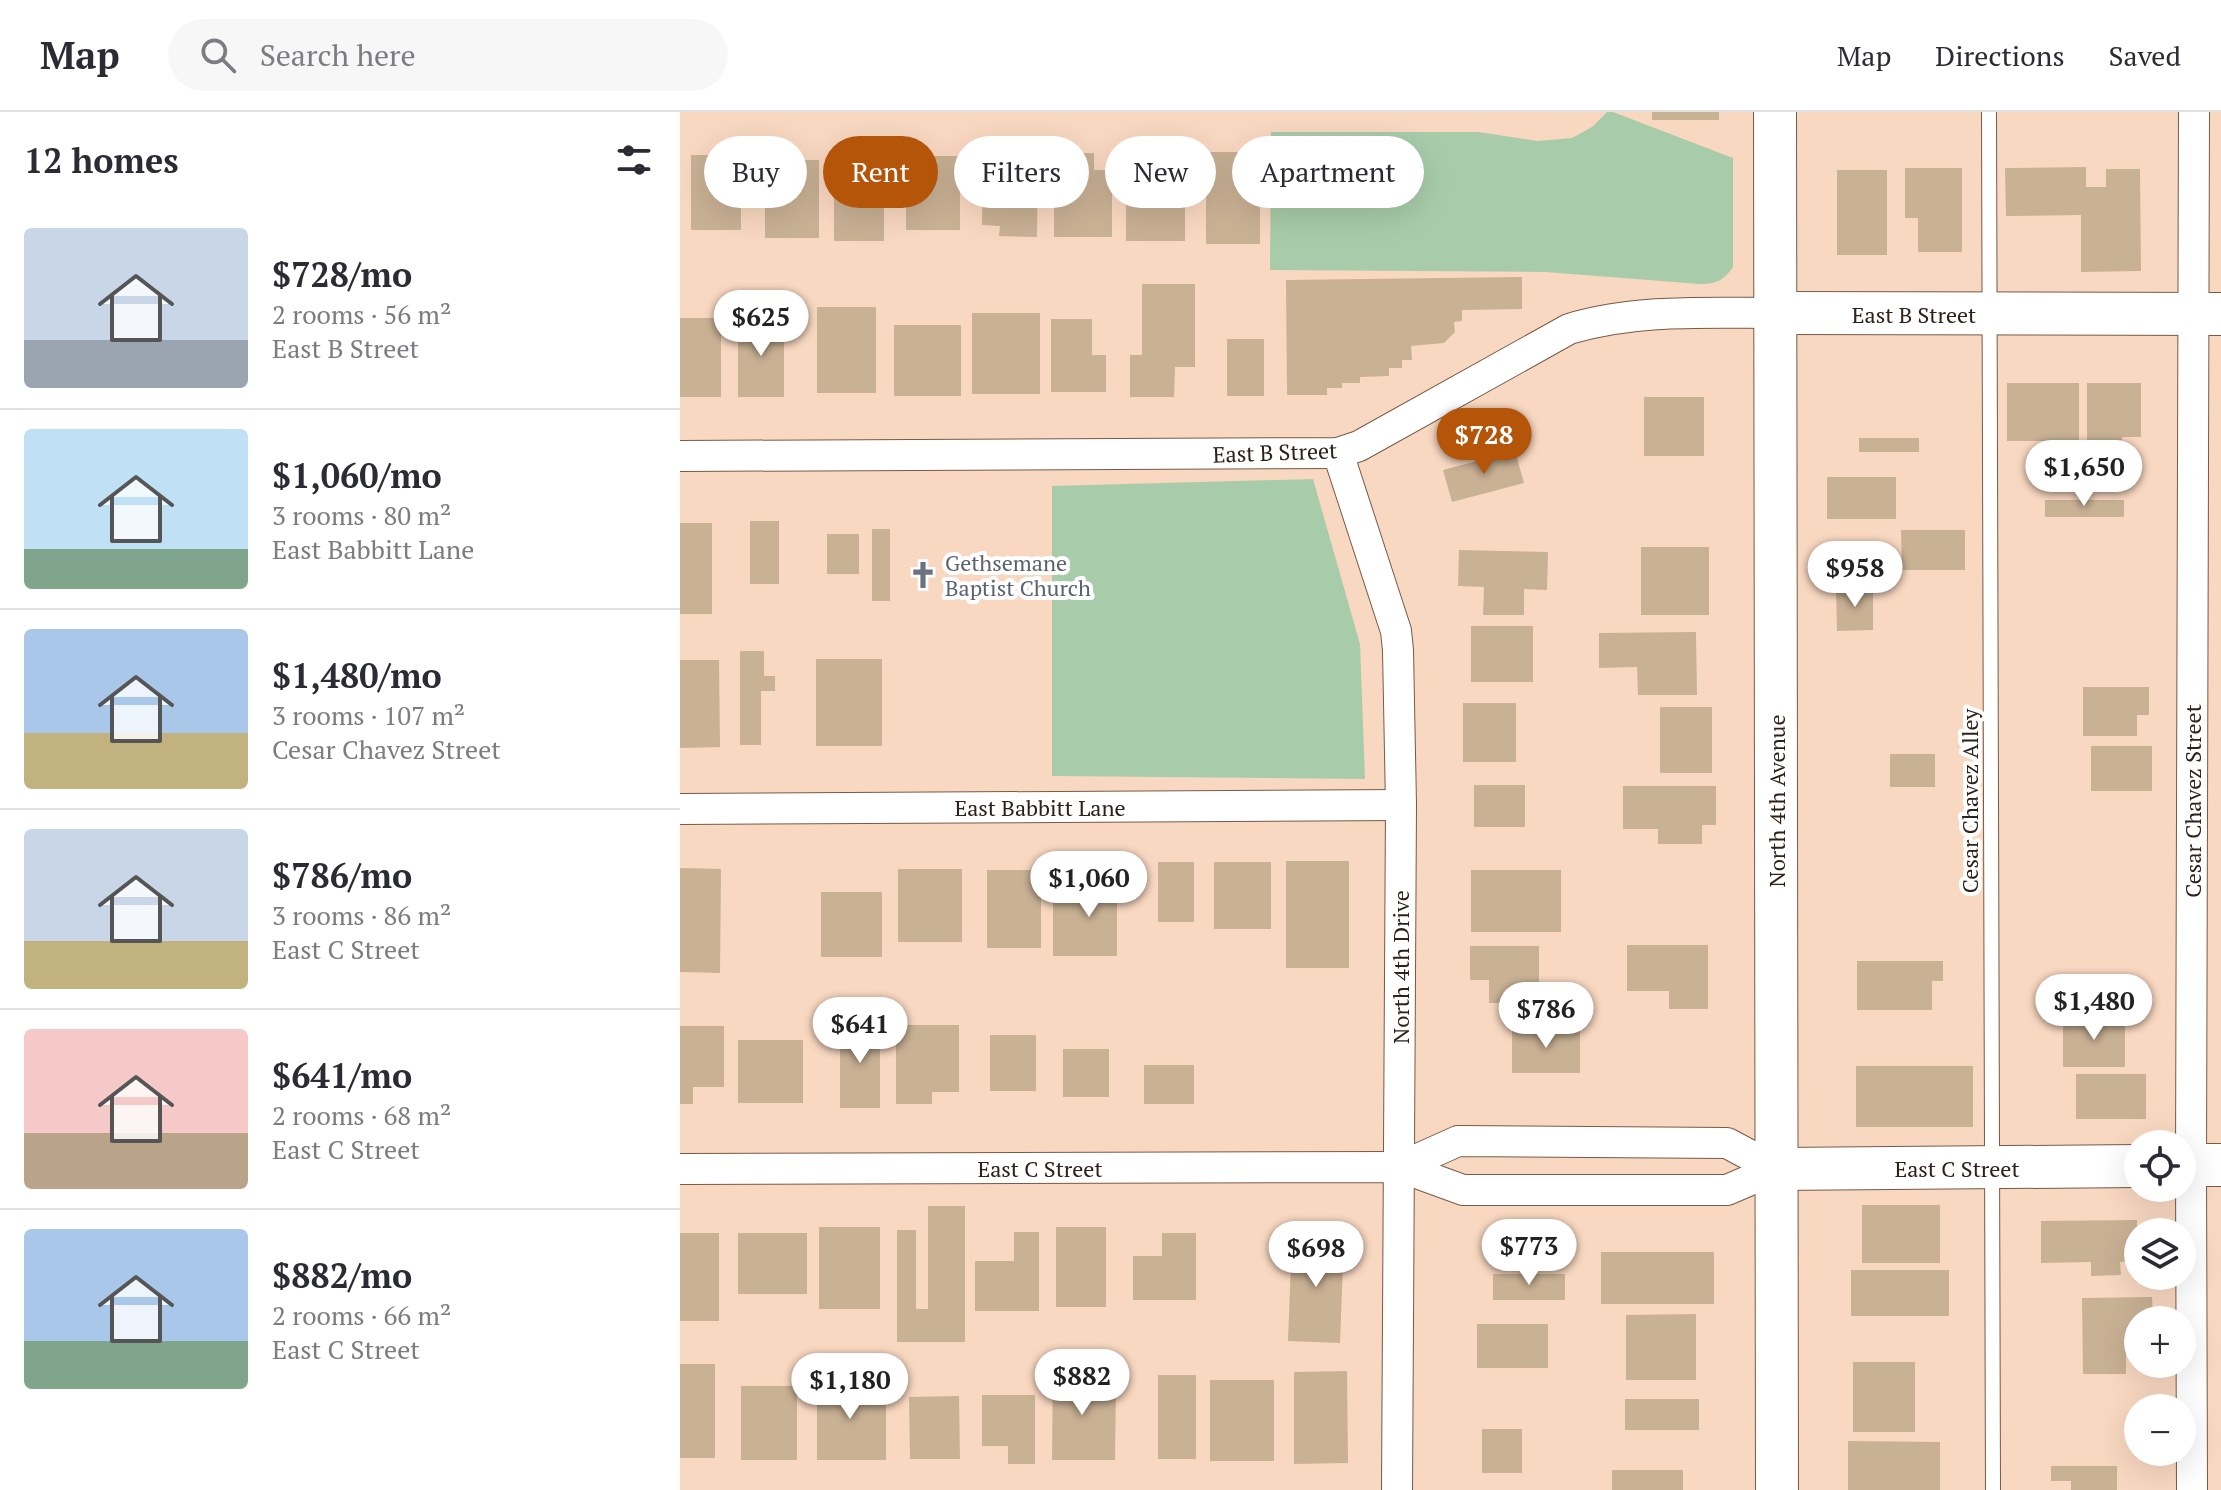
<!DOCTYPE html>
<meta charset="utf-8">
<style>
body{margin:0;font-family:"PT Serif",serif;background:#f7f7f7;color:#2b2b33;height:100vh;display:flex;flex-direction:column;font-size:30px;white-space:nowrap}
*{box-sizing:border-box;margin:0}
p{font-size:26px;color:#7c7c81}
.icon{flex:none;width:44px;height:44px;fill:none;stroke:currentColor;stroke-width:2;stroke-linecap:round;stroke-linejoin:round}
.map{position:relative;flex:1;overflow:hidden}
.drawer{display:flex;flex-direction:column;background:#fff;width:680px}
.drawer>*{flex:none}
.hud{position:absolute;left:24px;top:24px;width:760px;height:72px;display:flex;gap:16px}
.buttons{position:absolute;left:1444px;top:1018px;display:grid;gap:16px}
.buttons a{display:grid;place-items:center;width:72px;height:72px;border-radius:50%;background:#fff;box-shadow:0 8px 32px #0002;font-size:40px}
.price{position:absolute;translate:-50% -68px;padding:0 18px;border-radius:28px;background:#fff;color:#222;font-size:26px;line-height:52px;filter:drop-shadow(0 2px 4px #0008)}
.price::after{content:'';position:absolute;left:50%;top:48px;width:24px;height:18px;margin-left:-12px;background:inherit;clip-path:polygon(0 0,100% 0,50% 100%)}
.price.on{background:#b4550a;color:#fff}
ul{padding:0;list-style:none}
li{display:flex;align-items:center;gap:24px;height:200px;padding:0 24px}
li+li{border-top:2px solid #e1e1e2}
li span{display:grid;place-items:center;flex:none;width:224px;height:160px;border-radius:8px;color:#555}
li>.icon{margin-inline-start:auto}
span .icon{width:96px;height:96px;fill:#fffc;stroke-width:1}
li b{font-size:34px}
h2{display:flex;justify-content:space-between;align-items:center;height:96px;padding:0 24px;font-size:34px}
.tag{padding:0 28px;border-radius:36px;background:#fff;box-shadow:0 8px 32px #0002;font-size:28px;line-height:72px}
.tag.on{background:#b4550a;color:#fff}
header{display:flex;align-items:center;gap:48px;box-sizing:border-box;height:112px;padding:0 40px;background:#fff;border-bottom:2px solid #e1e1e2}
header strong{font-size:38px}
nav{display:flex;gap:44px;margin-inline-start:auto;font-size:28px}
.search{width:560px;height:72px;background:#f7f7f7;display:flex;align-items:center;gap:20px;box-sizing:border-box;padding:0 28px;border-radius:44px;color:#7c7c81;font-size:30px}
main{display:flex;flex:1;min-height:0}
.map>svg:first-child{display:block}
.green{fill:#a8cca9}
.building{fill:#c9b194}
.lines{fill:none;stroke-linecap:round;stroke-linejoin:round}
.lane-casing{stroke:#775a47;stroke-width:16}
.street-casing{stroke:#775a47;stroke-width:32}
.secondary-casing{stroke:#775a47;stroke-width:44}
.lane{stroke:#fff;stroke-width:14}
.street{stroke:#fff;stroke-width:30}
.secondary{stroke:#fff;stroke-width:42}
.labels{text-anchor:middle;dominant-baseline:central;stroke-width:8;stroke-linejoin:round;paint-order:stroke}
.street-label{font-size:22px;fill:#2d2119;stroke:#fff}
.worship-label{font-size:22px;fill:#5b616d;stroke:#fff;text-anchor:start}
</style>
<header>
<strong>Map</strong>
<div class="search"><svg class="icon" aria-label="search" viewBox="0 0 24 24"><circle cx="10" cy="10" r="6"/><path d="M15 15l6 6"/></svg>Search here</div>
<nav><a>Map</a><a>Directions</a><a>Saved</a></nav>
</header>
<main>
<section class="drawer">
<h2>12 homes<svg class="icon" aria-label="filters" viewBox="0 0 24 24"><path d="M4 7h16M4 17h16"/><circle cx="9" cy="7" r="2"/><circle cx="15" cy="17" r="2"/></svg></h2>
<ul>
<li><span style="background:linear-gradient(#c9d6e8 70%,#9aa5b1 0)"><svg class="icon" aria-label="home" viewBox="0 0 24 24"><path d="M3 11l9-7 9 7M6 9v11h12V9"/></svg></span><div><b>$728/mo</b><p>2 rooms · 56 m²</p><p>East B Street</p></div></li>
<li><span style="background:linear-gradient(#bfe0f5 75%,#7fa58c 0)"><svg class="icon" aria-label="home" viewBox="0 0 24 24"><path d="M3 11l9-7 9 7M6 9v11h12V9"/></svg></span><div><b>$1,060/mo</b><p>3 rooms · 80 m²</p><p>East Babbitt Lane</p></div></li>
<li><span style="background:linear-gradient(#a9c7e8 65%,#c2b280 0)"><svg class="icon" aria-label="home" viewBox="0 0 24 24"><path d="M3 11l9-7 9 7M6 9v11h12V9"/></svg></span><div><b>$1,480/mo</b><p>3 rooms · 107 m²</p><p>Cesar Chavez Street</p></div></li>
<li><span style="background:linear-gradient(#c9d6e8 70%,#c2b280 0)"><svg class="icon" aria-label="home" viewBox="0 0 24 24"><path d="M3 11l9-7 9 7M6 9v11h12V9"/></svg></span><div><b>$786/mo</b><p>3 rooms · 86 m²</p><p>East C Street</p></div></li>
<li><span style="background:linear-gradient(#f6c9c9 65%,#b9a48a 0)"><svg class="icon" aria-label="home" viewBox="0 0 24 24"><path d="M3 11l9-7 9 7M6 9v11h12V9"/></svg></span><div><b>$641/mo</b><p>2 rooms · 68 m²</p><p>East C Street</p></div></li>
<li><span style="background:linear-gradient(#a9c7e8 70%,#7fa58c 0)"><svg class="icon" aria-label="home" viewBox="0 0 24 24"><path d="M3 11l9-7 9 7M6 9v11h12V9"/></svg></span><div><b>$882/mo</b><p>2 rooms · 66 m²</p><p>East C Street</p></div></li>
</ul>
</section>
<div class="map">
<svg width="1541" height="1378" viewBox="0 0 1541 1378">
<rect width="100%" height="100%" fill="#f9d8c1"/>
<g class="green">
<path d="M 927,0 L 933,0 L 1053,46 L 1053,155 C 1044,168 1037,172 1020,172 L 865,160 L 590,158 L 591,20 L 798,20 L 858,29 L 892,26 L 912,15 Z"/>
<polygon points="633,367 680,532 685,667 372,664 372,374"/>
</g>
<g class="building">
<rect x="972" y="0" width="67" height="8"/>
<rect x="526" y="40" width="54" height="92"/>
<polygon points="374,41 414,41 414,58 432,58 432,125 374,125"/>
<polygon points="446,41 480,41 480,63 505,63 505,129 446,129"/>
<polygon points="303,42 358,43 357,125 319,124 320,114 302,113"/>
<rect x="11" y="43" width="50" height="75"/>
<rect x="154" y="43" width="50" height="86"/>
<rect x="226" y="44" width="54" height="74"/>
<polygon points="103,48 139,48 139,126 85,126 85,78 103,78"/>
<polygon points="1406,55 1406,75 1426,75 1426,57 1460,57 1461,159 1401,160 1401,103 1326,104 1325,56"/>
<polygon points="1225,56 1282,56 1282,140 1238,140 1238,106 1225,106"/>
<rect x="1157" y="58" width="50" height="85"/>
<polygon points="842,165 842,197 782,198 782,209 774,210 775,220 764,231 731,234 732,248 722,248 722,256 709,256 709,264 680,265 680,271 662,271 662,276 647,276 647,283 607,283 606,168"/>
<polygon points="462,172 515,172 515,255 495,255 494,285 450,285 450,243 462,243"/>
<rect x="137" y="195" width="59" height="86"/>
<rect x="292" y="201" width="68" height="81"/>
<rect x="0" y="206" width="41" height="79"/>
<rect x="58" y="206" width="46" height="79"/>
<polygon points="371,207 412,207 412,243 426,243 426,280 371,280"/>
<rect x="214" y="213" width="67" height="71"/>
<rect x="547" y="227" width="37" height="57"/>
<polygon points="1327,271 1399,271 1399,357 1371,357 1371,329 1327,329"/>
<polygon points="1407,271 1461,271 1461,325 1442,325 1442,357 1407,357"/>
<rect x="964" y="285" width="60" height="59"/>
<rect x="1179" y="326" width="60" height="14"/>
<polygon points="835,339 844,371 772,390 763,358"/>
<rect x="1147" y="365" width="69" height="42"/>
<rect x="1365" y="388" width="79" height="17"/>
<rect x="70" y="409" width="29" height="63"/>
<rect x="0" y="411" width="32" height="91"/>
<rect x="192" y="417" width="18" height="72"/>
<polygon points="1221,418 1285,418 1285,458 1222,458"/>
<rect x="147" y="422" width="32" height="40"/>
<rect x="961" y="435" width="68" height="68"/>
<polygon points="779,438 868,440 867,478 844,477 844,503 803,503 804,475 778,474"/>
<polygon points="1156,475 1193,475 1193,518 1157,519"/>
<rect x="791" y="514" width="62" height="56"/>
<polygon points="1016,520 1017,583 958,583 957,555 919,556 919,521"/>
<polygon points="60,539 84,539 84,564 95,564 95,579 81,579 81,633 60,633"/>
<rect x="136" y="547" width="66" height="87"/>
<polygon points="0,548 39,548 40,635 0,636"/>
<polygon points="1403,575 1469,575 1469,603 1457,603 1457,624 1403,624"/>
<rect x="783" y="591" width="53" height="59"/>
<rect x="980" y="595" width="52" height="66"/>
<rect x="1411" y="634" width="61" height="45"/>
<rect x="1210" y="642" width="45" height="33"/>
<rect x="794" y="673" width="51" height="42"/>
<polygon points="943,674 1036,674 1036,713 1022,713 1022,732 978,732 978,717 943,717"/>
<rect x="606" y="749" width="63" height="107"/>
<rect x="478" y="750" width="36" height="60"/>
<rect x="534" y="750" width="57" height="67"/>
<polygon points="0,756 41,757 40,861 0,860"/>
<rect x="218" y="757" width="64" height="73"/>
<polygon points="407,757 437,757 437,844 373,844 373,788 407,788"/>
<rect x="307" y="758" width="54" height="78"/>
<rect x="791" y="758" width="90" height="62"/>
<rect x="141" y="780" width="61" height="65"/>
<polygon points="947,833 1028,833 1028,897 989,897 989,879 947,879"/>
<polygon points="790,834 859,834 859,891 809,891 809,868 790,868"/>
<polygon points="1177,849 1263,849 1263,869 1252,869 1252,898 1177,898"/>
<rect x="1383" y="904" width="62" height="51"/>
<rect x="160" y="910" width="40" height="86"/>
<polygon points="216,913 279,913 279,980 252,980 252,992 216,992"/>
<polygon points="0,914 44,914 44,975 13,975 13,992 0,992"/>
<rect x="832" y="915" width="68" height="46"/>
<rect x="310" y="923" width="46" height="56"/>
<rect x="58" y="928" width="65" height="63"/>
<rect x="383" y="937" width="46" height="48"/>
<rect x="464" y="953" width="50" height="39"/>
<rect x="1176" y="954" width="117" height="61"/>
<rect x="1396" y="962" width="70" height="45"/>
<rect x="1182" y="1093" width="78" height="58"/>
<polygon points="248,1094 285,1094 285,1230 217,1230 217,1118 236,1118 236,1197 248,1197"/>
<polygon points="1457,1108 1457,1149 1440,1150 1441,1163 1411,1164 1411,1150 1361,1151 1361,1109"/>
<rect x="139" y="1115" width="61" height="82"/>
<rect x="376" y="1115" width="50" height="80"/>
<polygon points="334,1120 359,1120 359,1199 295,1199 295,1149 334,1149"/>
<rect x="0" y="1121" width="39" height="88"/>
<rect x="58" y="1121" width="69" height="61"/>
<polygon points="482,1121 516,1121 516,1188 453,1188 453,1144 482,1144"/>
<polygon points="612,1123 664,1125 660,1231 608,1229"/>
<rect x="921" y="1140" width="113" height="52"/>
<rect x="1171" y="1158" width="98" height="46"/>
<rect x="813" y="1162" width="72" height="26"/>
<polygon points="1472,1185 1473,1208 1458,1208 1458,1240 1446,1240 1446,1262 1403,1262 1402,1186"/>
<polygon points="1016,1202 1016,1268 946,1268 946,1203"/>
<rect x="797" y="1212" width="71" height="44"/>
<polygon points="373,1249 395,1249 395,1269 436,1270 435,1348 372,1348"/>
<rect x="1173" y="1250" width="62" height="70"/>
<rect x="0" y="1252" width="35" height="94"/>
<polygon points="667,1259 668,1351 614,1352 614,1260"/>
<rect x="478" y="1263" width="38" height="84"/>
<polygon points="137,1266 187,1266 187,1286 206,1286 206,1348 137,1348"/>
<rect x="530" y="1268" width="64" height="81"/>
<rect x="61" y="1274" width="56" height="74"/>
<polygon points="302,1283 355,1283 355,1352 328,1352 328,1334 302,1334"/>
<polygon points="279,1284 280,1347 230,1347 229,1285"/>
<rect x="945" y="1287" width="74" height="31"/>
<rect x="802" y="1317" width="40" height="44"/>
<polygon points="1168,1329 1260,1330 1260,1378 1168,1378"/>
<polygon points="1371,1354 1437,1354 1437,1378 1391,1378 1391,1369 1371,1369"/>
<rect x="932" y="1358" width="71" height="20"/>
</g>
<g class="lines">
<g class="lane-casing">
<polyline id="lane" points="1309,0 1313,1378"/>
</g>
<g class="street-casing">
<g id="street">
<polyline points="658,341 716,519 718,538 721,693 717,1378"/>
<path d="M 0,344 L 658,341 L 679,334 L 889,217 C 955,197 1026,201 1095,201"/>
<polyline points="0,697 721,693"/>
<polyline points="720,1055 778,1029 1047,1031 1096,1057"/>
<polyline points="0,1057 720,1055 783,1078 1047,1078 1096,1057"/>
<polyline points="1512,1378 1511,1053 1514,0"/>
</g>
</g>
<g class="secondary-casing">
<g id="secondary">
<polyline points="1095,0 1097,1378"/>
<polyline points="1095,201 1541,202"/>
<polyline points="1502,1053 1541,1053"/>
<polyline points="1096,1057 1458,1054"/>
</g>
</g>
<use href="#lane" class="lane"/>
<use href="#street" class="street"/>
<use href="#secondary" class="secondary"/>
</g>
<defs>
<g id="church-bare" transform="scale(2.16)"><path d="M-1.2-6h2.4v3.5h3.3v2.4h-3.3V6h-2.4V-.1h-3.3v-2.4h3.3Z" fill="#6b7280" stroke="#fff" stroke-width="2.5" paint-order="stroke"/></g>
</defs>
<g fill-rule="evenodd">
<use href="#church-bare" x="243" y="463"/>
</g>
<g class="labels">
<g class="street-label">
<text x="1234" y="202">East B Street</text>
<text transform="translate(595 340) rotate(-2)">East B Street</text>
<text transform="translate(1096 689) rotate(-90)">North 4th Avenue</text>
<text transform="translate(1289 689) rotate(-90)">Cesar Chavez Alley</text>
<text transform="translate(1512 689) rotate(-90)">Cesar Chavez Street</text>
<text x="360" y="695">East Babbitt Lane</text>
<text transform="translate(720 855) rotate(-90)">North 4th Drive</text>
<text x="360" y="1056">East C Street</text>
<text x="1277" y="1056">East C Street</text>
</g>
<g class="worship-label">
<text x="265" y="450">Gethsemane<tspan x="265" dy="25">Baptist Church</tspan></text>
</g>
</g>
</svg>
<div class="buttons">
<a><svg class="icon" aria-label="locate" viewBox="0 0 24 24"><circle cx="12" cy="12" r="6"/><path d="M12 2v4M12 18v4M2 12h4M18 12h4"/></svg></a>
<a><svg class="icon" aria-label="layers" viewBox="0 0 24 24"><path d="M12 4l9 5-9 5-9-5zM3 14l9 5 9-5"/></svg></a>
<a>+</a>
<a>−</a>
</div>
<b class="price" style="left:81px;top:246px">$625</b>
<b class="price on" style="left:804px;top:364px">$728</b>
<b class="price" style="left:1404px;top:396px">$1,650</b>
<b class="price" style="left:1175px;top:497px">$958</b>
<b class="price" style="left:409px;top:807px">$1,060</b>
<b class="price" style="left:1414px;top:930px">$1,480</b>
<b class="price" style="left:866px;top:938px">$786</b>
<b class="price" style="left:180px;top:953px">$641</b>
<b class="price" style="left:849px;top:1175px">$773</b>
<b class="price" style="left:636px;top:1177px">$698</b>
<b class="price" style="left:402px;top:1305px">$882</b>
<b class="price" style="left:170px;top:1309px">$1,180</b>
<div class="hud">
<a class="tag">Buy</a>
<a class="tag on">Rent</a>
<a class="tag">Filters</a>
<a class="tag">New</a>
<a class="tag">Apartment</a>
</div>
</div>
</main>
